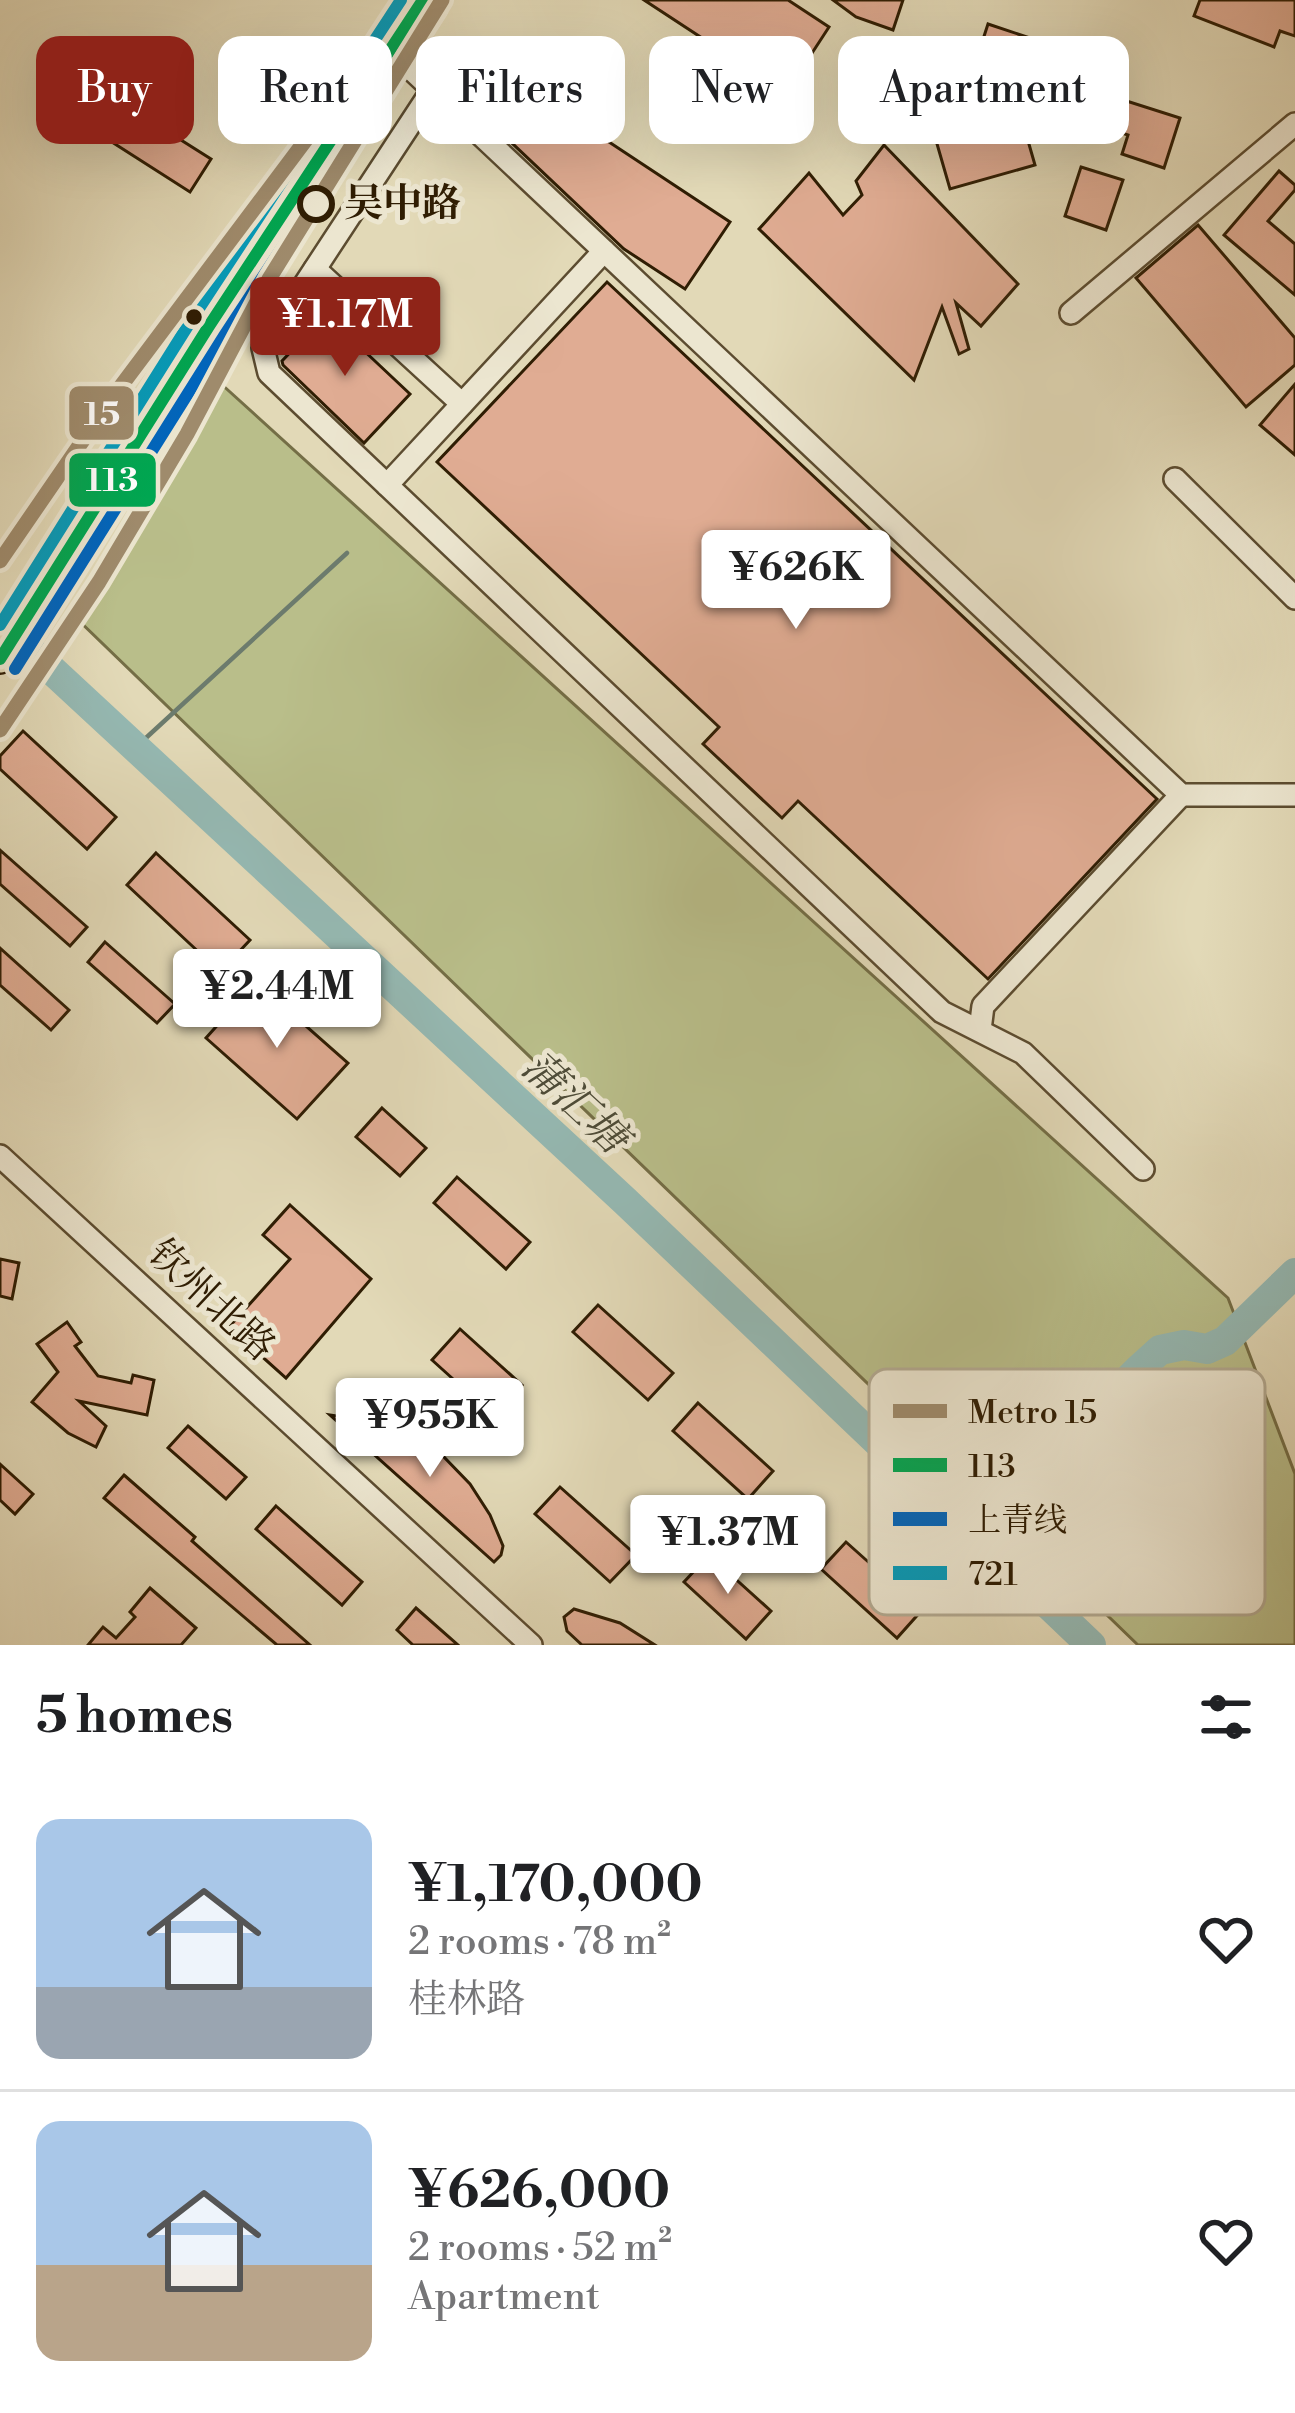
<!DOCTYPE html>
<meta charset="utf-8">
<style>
body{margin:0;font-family:"Libre Bodoni","Noto Serif SC",serif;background:#f6f6f6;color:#202124;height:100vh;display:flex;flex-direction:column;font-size:45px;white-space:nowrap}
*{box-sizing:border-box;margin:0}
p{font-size:39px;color:#757577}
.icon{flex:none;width:66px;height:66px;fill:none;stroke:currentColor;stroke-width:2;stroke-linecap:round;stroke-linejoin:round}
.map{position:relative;height:1645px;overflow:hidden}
.panel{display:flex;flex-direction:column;background:#fff;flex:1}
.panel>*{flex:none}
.hud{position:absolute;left:36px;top:36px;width:1224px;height:108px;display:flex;gap:24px}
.price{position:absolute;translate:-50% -102px;padding:0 27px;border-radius:12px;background:#fff;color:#222;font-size:39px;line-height:78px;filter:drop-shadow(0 3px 6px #0008)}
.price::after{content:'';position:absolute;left:50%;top:72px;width:36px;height:27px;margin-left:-18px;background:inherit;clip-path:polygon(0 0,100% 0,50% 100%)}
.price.active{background:#8f2418;color:#fff}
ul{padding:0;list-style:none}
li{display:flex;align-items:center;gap:36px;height:300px;padding:0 36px}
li+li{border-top:3px solid #e0e0e0}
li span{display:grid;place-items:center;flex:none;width:336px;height:240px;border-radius:24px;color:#555}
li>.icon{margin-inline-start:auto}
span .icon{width:144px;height:144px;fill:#fffc;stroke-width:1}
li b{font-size:51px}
h2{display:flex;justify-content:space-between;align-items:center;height:144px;padding:0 36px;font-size:51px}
.chip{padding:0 42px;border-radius:24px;background:#fff;box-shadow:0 12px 48px #0002;font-size:42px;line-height:108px}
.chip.active{background:#8f2418;color:#fff}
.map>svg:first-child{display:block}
.green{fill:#b9be8a;stroke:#746e46;stroke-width:3}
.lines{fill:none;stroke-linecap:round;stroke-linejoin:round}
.stream{stroke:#6c7b6d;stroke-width:4.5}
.river{stroke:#95b9b3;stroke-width:30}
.building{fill:#e0ac93;stroke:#2f1d03;stroke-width:3}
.minor-casing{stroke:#5c4c30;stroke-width:26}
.major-casing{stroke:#2f1d03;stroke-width:32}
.minor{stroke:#ece6d0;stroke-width:21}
.major{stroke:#e2d9b7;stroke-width:27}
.bus-1-casing{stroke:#ece6d0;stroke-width:21}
.bus-2-casing{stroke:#ece6d0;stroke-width:21}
.bus-3-casing{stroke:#ece6d0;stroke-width:21}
.bus-1{stroke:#00a651;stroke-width:12}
.bus-2{stroke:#0065bd;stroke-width:12}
.bus-3{stroke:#059bba;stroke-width:12}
.metro-1-casing{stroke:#ece6d0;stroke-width:24}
.metro-1{stroke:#9f8b6c;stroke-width:15}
.stop-dot{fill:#ece6d0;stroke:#2f1d03;stroke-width:6}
.bus-dot{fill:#2f1d03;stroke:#ece6d0;stroke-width:4.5}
.labels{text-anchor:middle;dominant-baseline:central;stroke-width:10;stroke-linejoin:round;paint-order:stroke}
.stop-label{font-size:39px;font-weight:bold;fill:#2f1d03;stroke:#ece6d0;text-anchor:start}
.street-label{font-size:39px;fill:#2f1d03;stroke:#ece6d0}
.water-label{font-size:42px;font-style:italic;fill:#4e4c38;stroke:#ece6d0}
.key{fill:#ece6d0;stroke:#b3aa92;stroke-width:3}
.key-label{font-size:33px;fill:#2f1d03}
.line-badge{stroke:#ece6d0;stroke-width:4.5}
.badge-label{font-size:33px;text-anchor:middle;font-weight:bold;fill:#fff}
</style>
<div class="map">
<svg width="1295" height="1645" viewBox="0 0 1295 1645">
<rect width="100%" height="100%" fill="#e2d9b7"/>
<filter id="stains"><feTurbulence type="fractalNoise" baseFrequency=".00167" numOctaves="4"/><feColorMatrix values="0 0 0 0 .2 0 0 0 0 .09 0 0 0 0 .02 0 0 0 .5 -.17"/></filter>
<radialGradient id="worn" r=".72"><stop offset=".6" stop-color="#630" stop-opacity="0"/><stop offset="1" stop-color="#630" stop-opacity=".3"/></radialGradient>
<polygon class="green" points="219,382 1228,1298 1295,1474 1295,1645 1138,1645 71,613"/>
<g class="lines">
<polyline class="stream" points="135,748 347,553"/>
<g class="river">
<polyline points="0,622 625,1201 1091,1645"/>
<polyline points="999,1559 1088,1478 1095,1458 1093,1429 1105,1403 1139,1369 1160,1350 1184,1345 1207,1349 1225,1341 1295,1273"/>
</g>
</g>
<g class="building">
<polygon points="644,0 788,0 829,27 786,93"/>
<polygon points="833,0 903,0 893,30 856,17"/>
<polygon points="1200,0 1295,0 1295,36 1280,31 1274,47 1194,16"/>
<polygon points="988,24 1042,42 1030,78 976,61"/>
<polygon points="914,54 951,66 935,116 893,102 903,69"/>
<polygon points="482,58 730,222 685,289 624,249 459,93"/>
<polygon points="1065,74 1119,91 1117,98 1180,118 1164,168 1122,154 1128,135 1053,110"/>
<polygon points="86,80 211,159 190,192 65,112"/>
<polygon points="1018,106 1035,165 950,189 933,130"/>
<polygon points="884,145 1018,284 981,326 956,303 969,349 959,354 942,307 914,380 759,229 809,173 843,215 862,195 856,181"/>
<polygon points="1081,167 1123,180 1106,230 1065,216"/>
<polygon points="1279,171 1295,185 1295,190 1268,221 1295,244 1295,295 1224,235"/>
<polygon points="1198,225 1295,338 1295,365 1246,407 1136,278"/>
<polygon points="607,282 1157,799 988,979 798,801 782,818 703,744 719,727 437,462"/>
<polygon points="326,315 410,394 364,443 283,365 282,361"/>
<polygon points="1295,384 1295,455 1260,425"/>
<polygon points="23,731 116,817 87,849 0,769 0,756"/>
<polygon points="0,850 87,927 70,946 0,884"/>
<polygon points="156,853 250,940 220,972 127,885"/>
<polygon points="105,942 175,1004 157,1023 88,962"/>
<polygon points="0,948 69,1010 51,1030 0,985"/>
<polygon points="256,982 348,1063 297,1119 206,1038"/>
<polygon points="382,1108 426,1148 400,1176 356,1137"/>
<polygon points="457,1177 530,1242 506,1269 434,1203"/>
<polygon points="290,1205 371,1279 286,1378 229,1327 290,1259 263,1235"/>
<polygon points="0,1259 19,1263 12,1299 0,1296"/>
<polygon points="598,1305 673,1373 648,1400 573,1332"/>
<polygon points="67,1322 81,1342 75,1346 98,1376 131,1383 133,1375 154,1380 147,1415 79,1401 106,1426 96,1447 68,1433 32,1402 58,1372 37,1344"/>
<polygon points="460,1329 522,1385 494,1416 432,1360"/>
<polygon points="698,1403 773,1471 748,1499 673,1431"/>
<polygon points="330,1415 382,1423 414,1436 440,1453 470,1484 490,1515 503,1546 501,1555 494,1562"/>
<polygon points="188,1426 246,1477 226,1499 168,1448"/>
<polygon points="0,1464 33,1494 15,1514 0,1500"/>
<polygon points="124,1475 195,1537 192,1541 310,1645 277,1645 104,1498"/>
<polygon points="560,1487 636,1555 610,1582 535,1514"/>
<polygon points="276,1506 362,1582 342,1605 256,1529"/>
<polygon points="846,1542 922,1610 897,1638 821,1569"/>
<polygon points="709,1555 771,1611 746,1639 684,1582"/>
<polygon points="150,1588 196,1628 181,1645 88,1645 103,1627 116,1638 135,1617 130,1612"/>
<polygon points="416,1608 458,1645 413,1645 397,1630"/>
<polygon points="574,1609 620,1623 655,1645 582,1645 567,1631 564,1617"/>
</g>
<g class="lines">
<g class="minor-casing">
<g id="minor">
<polyline points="391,50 1181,795 1295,795"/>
<polyline points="433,89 263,348 269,373 942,1012 1023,1053 1143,1169"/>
<polyline points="315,269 462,404"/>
<polyline points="1071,313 1295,124"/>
<polyline points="1175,479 1295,598"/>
<polyline points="387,485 604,251"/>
<polyline points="980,1030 983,1006 1181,795"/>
<polyline points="0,1156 531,1645"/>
</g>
</g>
<g class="major-casing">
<polyline id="major" points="0,659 209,326 423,0"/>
</g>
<use href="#minor" class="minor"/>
<use href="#major" class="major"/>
<g class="bus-1-casing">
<polyline id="bus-1" points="0,659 209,326 423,0"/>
</g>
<g class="bus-2-casing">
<polyline id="bus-2" points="15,669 224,336 438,10"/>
</g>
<g class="bus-3-casing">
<polyline id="bus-3" points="0,625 194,316 401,0"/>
</g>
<use href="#bus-1" class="bus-1"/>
<use href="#bus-2" class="bus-2"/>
<use href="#bus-3" class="bus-3"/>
<g class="metro-1-casing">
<g id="metro-1">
<polyline points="0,561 112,398 317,125"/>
<polyline points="0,730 99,582 187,434 269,279 442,0"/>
</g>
</g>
<use href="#metro-1" class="metro-1"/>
</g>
<circle class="stop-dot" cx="316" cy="204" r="16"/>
<circle class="bus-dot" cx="194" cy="317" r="10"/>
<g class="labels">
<g class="stop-label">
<text x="344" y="204">吴中路</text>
</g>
<g class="street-label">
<text transform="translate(211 1301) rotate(43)">钦州北路</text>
</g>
<g class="water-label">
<text transform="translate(574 1103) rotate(43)">蒲汇塘</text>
</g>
</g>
<rect x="869" y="1369" width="396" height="246" rx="18" class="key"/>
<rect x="893" y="1404" width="54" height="14" fill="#9f8b6c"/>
<rect x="893" y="1458" width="54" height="14" fill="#00a651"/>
<rect x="893" y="1512" width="54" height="14" fill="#0065bd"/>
<rect x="893" y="1566" width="54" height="14" fill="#059bba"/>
<g class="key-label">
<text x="968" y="1423">Metro 15</text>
<text x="968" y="1477">113</text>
<text x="968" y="1531">上青线</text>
<text x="968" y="1585">721</text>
</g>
<g class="line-badge">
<rect x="67" y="384" width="69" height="58" rx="12" fill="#9f8b6c"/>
<rect x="67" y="451" width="91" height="58" rx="12" fill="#00a651"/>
</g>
<g class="badge-label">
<text x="102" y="425">15</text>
<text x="112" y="491">113</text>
</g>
<rect width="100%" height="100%" filter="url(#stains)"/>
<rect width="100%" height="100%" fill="url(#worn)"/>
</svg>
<b class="price active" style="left:345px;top:379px">¥1.17M</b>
<b class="price" style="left:796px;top:632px">¥626K</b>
<b class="price" style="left:277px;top:1051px">¥2.44M</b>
<b class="price" style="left:430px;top:1480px">¥955K</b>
<b class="price" style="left:728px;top:1597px">¥1.37M</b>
<div class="hud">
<a class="chip active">Buy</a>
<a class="chip">Rent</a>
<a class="chip">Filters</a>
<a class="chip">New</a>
<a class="chip">Apartment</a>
</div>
</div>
<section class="panel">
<h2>5 homes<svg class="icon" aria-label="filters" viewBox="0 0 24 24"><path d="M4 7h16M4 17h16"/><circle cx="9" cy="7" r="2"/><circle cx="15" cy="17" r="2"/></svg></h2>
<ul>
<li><span style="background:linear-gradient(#a9c7e8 70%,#9aa5b1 0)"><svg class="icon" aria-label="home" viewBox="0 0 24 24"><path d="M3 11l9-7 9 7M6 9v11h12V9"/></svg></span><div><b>¥1,170,000</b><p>2 rooms · 78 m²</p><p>桂林路</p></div><svg class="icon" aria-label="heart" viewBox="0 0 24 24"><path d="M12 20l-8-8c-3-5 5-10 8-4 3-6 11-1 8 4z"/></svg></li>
<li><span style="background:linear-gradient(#a9c7e8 60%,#b9a48a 0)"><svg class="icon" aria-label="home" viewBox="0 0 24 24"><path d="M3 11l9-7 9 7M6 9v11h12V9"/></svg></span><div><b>¥626,000</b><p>2 rooms · 52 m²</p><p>Apartment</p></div><svg class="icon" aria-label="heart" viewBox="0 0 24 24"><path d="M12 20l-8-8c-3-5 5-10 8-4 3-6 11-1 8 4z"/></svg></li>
</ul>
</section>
